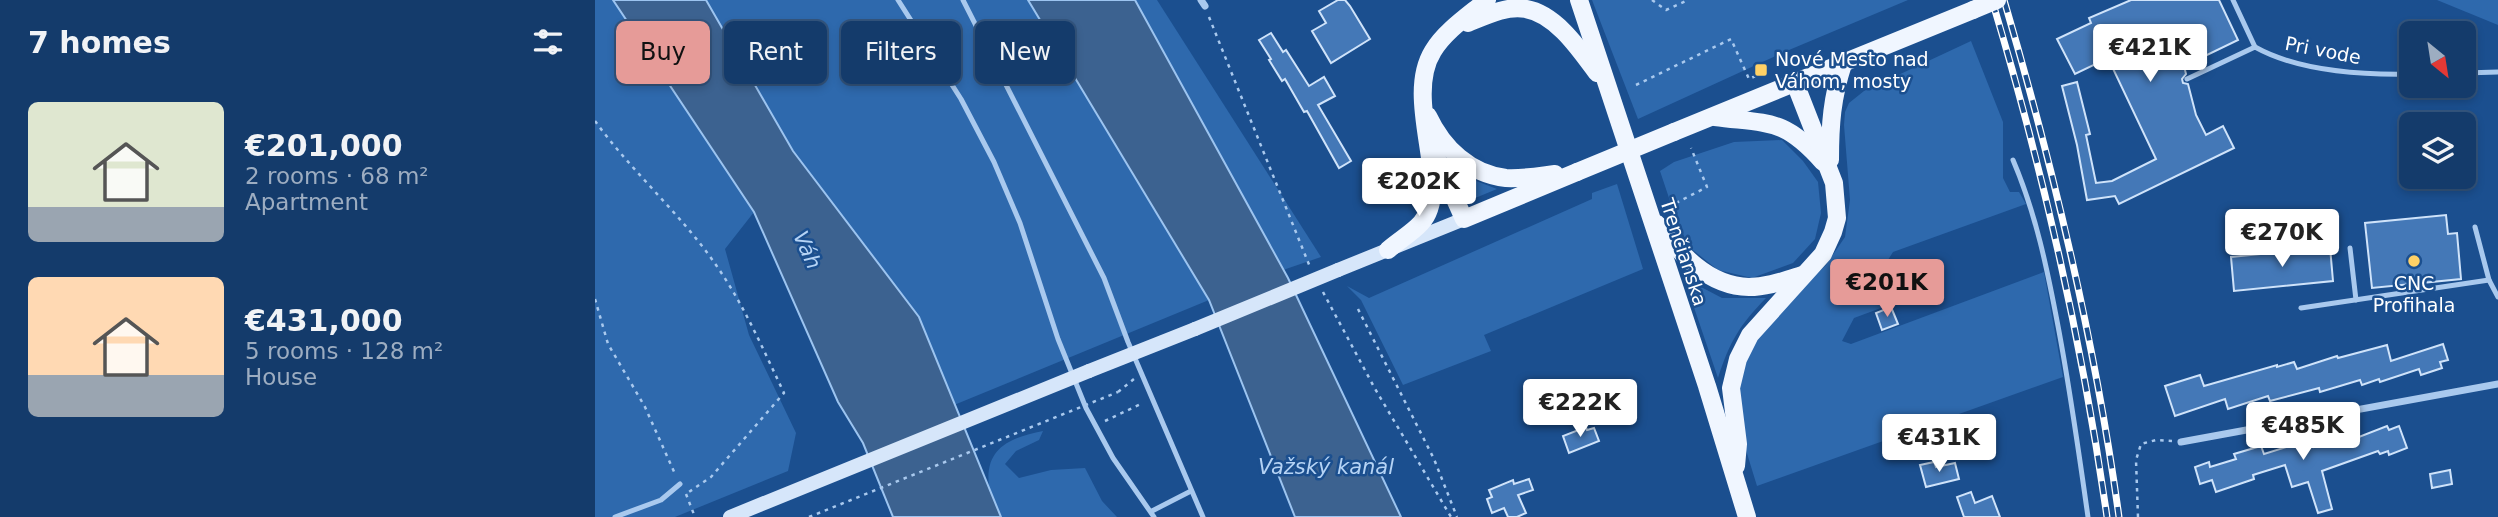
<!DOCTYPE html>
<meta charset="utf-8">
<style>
body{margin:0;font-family:"DejaVu Sans",sans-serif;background:#214673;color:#f1f3f6;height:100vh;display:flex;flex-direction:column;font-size:26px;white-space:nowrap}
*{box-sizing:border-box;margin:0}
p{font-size:23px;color:#9dadc1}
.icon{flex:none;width:38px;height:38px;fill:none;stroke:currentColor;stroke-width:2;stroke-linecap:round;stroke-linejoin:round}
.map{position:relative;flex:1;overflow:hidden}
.details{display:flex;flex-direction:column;background:#143b6b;width:595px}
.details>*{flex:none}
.top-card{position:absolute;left:21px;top:21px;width:665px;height:63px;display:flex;gap:14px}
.needle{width:46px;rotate:150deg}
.controls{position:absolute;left:1804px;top:21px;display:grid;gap:14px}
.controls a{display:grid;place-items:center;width:77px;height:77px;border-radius:10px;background:#143b6b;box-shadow:0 4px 10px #0003,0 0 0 2px #33557e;font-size:35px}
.price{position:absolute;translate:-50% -60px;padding:0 16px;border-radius:7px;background:#fff;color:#222;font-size:23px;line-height:46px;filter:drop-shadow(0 2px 4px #0008)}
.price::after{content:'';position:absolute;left:50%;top:42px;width:21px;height:16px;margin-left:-10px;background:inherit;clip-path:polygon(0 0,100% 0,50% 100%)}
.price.on{background:#e69b98;color:#111}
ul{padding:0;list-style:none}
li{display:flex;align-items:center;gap:21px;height:175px;padding:0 28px}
li span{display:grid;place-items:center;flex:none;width:196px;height:140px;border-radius:10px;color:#555}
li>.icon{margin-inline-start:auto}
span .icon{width:84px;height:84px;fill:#fffc;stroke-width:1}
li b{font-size:30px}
h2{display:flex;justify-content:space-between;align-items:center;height:84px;padding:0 28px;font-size:30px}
.tag{padding:0 24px;border-radius:10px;background:#143b6b;box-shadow:0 4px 10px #0003,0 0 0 2px #33557e;font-size:24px;line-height:63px}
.tag.on{background:#e69b98;color:#111}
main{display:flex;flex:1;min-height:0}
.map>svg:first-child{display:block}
.green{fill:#2e69ad}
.water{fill:#3c6290;stroke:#9cc4f0;stroke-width:2}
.building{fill:#4478b7;stroke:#cfe3fa;stroke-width:2}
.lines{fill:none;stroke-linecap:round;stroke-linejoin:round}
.path{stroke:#a9c9ee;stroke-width:2.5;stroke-dasharray:3.5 5;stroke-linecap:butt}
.lane{stroke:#a9c9ee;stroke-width:5}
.street{stroke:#a9c9ee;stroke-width:7}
.secondary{stroke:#d6e6fa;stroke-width:14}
.primary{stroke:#f0f6ff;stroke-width:18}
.rail-casing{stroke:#fff;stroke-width:7}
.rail{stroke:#1b4f8f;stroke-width:4.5;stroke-dasharray:13;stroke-linecap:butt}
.path-bridge{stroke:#a9c9ee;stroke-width:2.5;stroke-dasharray:3.5 5;stroke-linecap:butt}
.secondary-bridge{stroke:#d6e6fa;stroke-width:14}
.primary-bridge{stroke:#f0f6ff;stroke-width:18}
.poi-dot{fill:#ffd166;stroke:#1b4f8f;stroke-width:2.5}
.labels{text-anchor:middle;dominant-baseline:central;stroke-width:5;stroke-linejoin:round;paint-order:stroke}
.street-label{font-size:19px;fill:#fff;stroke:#1b4f8f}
.poi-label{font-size:19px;fill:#fff;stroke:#1b4f8f;text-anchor:start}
.water-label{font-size:21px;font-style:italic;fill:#b5d3f5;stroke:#1b4f8f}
</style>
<main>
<section class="details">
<h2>7 homes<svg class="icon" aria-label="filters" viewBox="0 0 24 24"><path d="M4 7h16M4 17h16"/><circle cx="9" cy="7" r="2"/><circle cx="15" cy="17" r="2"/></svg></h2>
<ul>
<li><span style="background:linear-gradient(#dfe7d0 75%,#9aa5b1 0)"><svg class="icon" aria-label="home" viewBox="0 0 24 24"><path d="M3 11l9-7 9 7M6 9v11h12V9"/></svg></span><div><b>€201,000</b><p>2 rooms · 68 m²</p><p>Apartment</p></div></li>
<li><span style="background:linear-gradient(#ffd9b3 70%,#9aa5b1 0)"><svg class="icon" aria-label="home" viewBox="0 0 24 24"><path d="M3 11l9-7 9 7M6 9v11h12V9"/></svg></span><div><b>€431,000</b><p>5 rooms · 128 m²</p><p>House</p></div></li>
</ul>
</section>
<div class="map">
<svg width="1903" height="517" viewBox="0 0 1903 517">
<rect width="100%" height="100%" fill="#1b4f8f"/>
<g class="green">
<polygon points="0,0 18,0 21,3 159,212 130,249 154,335 201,433 193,471 80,517 0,517"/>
<polygon points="111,0 433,0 614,300 359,405 324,317 198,151"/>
<polygon points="540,0 562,0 726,257 688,270"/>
<polygon points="997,0 1313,0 1194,50 1043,119"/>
<polygon points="1842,0 1903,0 1903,25"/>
<polygon points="1376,41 1408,122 1408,178 1415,192 1424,192 1431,204 1298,252 1281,279 1294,305 1259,318 1247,341 1256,344 1449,272 1468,377 1162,486 1150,447 1141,403 1150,352 1193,301 1231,265 1250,237 1255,200 1249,125 1250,112 1254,103 1269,91"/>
<polygon points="1187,140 1208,161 1223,182 1226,213 1220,239 1198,263 1157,278 1123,270 1094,247 1080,216 1065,171 1079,162 1139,142"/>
<polygon points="858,168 871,177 902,189 873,201"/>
<polygon points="1022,184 1048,269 889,335 896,351 808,385 766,300 752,286 774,298 997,199 997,193"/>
<path d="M 1089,278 L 1127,298 L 1171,298 C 1144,326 1135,341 1123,378 Z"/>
<path d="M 448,431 L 444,440 L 421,451 L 410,464 L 424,478 L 456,470 L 490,468 L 507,501 L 522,517 L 406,517 C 402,508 395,496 394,486 C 389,447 417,437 448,431 Z"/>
</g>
<g class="water">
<polygon points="18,0 111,0 198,151 324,317 406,517 298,517 268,443 243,402 159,212"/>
<polygon points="433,0 540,0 693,278 806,517 700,517 614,300"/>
</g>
<g class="building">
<polygon points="743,0 750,0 755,6 775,39 736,63 717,31 731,23 724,11"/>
<polygon points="1536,0 1624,0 1643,40 1589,66 1591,74 1587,79 1588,83 1593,84 1601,115 1611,135 1628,126 1639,148 1524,204 1520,196 1492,200 1482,145 1467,86 1482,82 1495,134 1491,135 1501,183 1517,181 1561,159 1513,58 1480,74 1462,39 1496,23 1494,18"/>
<polygon points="676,33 688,52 691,50 714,86 729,77 740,96 723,105 756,161 744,168 712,111 709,112 690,79 687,81 674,60 676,59 664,40"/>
<polygon points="1851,215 1853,234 1862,233 1866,279 1777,288 1770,223"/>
<polygon points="1735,247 1738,281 1639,291 1636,257"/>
<polygon points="1296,307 1303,324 1287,330 1281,313"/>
<polygon points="1848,344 1853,360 1845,362 1847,368 1826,375 1824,369 1785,382 1784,379 1767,385 1765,380 1725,392 1724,388 1675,401 1673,396 1633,409 1630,399 1580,416 1570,386 1605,375 1609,386 1682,365 1682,367 1699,362 1702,369 1742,356 1743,358 1792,345 1796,361"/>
<polygon points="1792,426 1794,430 1804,426 1812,448 1794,455 1793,451 1785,454 1783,451 1727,471 1737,509 1723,513 1713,482 1697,487 1690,465 1658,475 1659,479 1621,492 1617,480 1605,484 1600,467 1614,462 1615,467 1641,459 1639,454 1666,446 1669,454 1717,439 1719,447 1762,432 1764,437"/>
<polygon points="991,427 992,430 999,428 1004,441 974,453 968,436"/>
<polygon points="1339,462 1341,467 1360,463 1364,479 1331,487 1325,465"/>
<polygon points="1855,470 1857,484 1837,488 1835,474"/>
<polygon points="934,479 938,490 923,495 931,513 922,517 913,517 909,508 897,513 892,499 897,497 894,490 918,480 919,484"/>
<polygon points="1376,492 1380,503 1397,496 1405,517 1369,517 1362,497"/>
</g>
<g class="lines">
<g class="path">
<polyline points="1057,0 1071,10 1093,0"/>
<polyline points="614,17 715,267"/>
<polyline points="1041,85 1136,39 1154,79 1167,73 1166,70"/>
<path d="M 0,121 C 37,172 85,213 121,265 C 149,305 168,349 189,393 L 116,477 L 91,494"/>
<polyline points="1081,203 1112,187 1096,148"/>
<polyline points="728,292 779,387 856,517"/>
<polyline points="0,299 13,344 50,407 81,476"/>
<polyline points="763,309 839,459 862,517"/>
<polyline points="523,392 539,379"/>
<polyline points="510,421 548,403"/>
<polyline points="91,494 100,517"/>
<polyline points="1543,517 1541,460 1546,444 1561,440 1577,441"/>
</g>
<g class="lane">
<polyline points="303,0 366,99 399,162 425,223 463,339 491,408 518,458 559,517"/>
<polyline points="368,0 509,278 533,342 608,517"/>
<polyline points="1638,0 1660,47"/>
<polyline points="1869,73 1903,72"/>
<path d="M 1592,79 L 1660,47 C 1703,71 1767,75 1816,74"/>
<path d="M 1418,160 C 1441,214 1452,268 1463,326 C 1475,389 1484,453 1493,517"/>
<polyline points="1880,227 1894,280 1903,297"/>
<polyline points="1755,248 1761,300"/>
<polyline points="1706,308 1894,280"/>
<polyline points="557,511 596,491"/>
<polyline points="20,517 66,500 85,484"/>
</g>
<g class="street">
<polyline points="606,0 610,6"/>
<polyline points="1586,442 1903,384"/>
</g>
<g class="secondary">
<polyline points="743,270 869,219"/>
<polyline points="494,371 600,329"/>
</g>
<g class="primary">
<polyline points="984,0 1112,386 1152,517"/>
<path d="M 873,23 C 890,16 912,5 931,9 C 961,14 985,50 1002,73"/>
<path d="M 833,116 C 848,148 875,174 911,178 C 927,179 944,176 960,174"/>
<path d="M 1120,117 C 1174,124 1189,118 1228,162"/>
<polyline points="1079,132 1378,10"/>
<polyline points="838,150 869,219 982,172"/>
<path d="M 1235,160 C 1235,124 1237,98 1248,64"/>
<path d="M 1062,224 C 1086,254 1112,286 1154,287 C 1173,287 1191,280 1208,275"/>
<path d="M 793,250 C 803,241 817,233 826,223 C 859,187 807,101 838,51 C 850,31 874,15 892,0"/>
<polyline points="1141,466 1143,444 1136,388 1143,359 1155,335 1228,254 1238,232 1242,218 1239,183 1200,83"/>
</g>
<g class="rail-casing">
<g id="rail">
<path d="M 1397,0 C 1448,170 1487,341 1512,517"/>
<path d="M 1409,0 C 1459,170 1500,341 1524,517"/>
</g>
</g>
<use href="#rail" class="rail"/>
<polyline class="path-bridge" points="214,517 523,392"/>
<g class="secondary-bridge">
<polyline points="600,329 743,270"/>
<polyline points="135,517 494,371"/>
</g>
<g class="primary-bridge">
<polyline points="1378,10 1402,0"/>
<polyline points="982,172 1079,132"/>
</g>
</g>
<g class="poi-dot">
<rect x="1159" y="63" width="14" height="14" rx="3.5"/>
<circle cx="1819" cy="261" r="7"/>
</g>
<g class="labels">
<g class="street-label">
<text transform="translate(1728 50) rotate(11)">Pri vode</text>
<text transform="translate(1089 252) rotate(72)">Trenčianska</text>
</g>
<g class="poi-label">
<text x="1180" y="59">Nové Mesto nad<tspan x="1180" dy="22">Váhom, mosty</tspan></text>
<text x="1819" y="283" text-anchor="middle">CNC<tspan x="1819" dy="22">Profihala</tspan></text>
</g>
<g class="water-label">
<text transform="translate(212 250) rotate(66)">Váh</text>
<text x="731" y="467">Važský kanál</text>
</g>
</g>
</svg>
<div class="controls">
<a><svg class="needle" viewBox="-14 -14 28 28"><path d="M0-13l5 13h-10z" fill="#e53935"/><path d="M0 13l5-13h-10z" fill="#9dadc1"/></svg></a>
<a><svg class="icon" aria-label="layers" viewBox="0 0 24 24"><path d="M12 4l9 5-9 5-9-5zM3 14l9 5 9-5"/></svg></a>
</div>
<b class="price" style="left:1555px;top:84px">€421K</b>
<b class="price" style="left:824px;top:218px">€202K</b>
<b class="price" style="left:1687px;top:269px">€270K</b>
<b class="price on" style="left:1292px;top:319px">€201K</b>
<b class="price" style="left:985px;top:439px">€222K</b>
<b class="price" style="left:1708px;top:462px">€485K</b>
<b class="price" style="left:1344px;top:474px">€431K</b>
<div class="top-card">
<a class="tag on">Buy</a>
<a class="tag">Rent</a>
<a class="tag">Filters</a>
<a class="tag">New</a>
</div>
</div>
</main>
